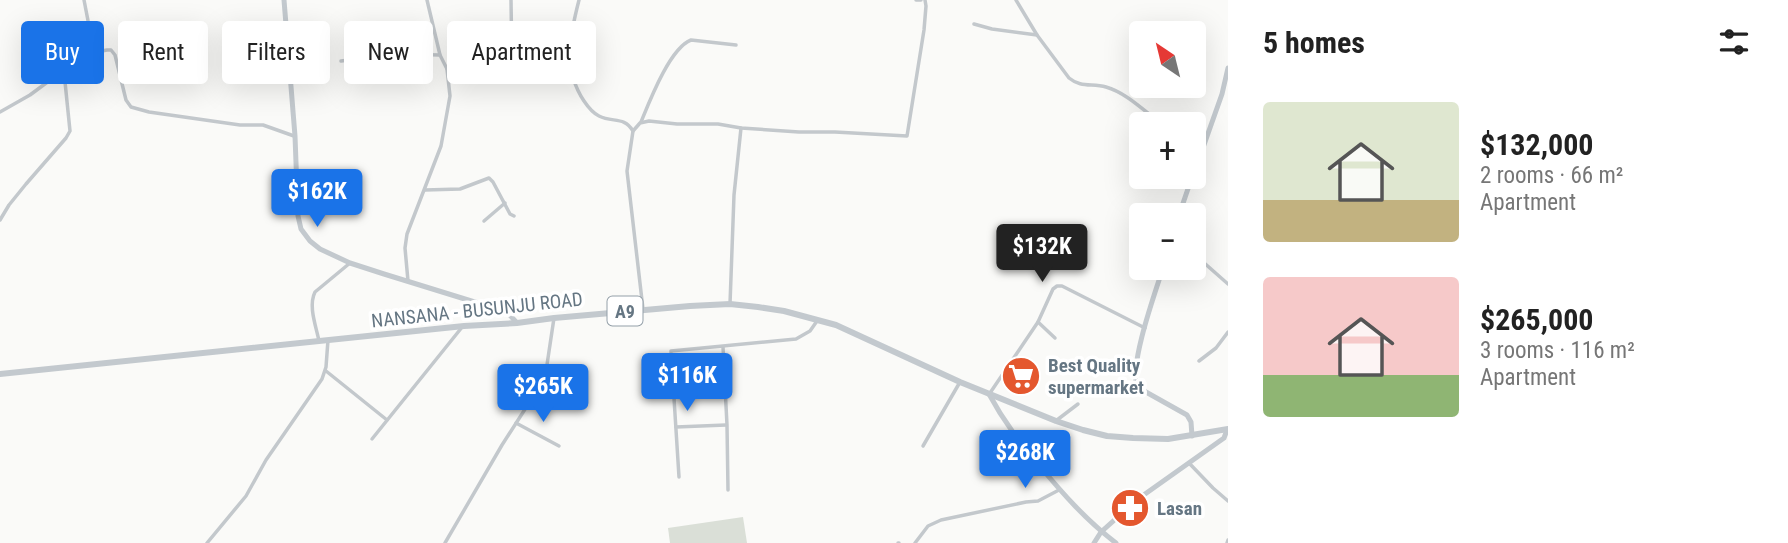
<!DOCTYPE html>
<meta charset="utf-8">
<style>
body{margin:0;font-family:"Roboto Condensed",sans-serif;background:#f6f6f6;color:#222;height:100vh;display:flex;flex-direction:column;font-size:26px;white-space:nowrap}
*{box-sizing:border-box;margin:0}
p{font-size:23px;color:#767676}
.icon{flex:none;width:38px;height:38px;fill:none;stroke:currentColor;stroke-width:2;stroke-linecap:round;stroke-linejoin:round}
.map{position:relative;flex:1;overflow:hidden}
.drawer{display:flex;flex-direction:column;background:#fff;width:560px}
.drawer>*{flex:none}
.top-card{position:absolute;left:21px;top:21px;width:665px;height:63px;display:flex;gap:14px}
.needle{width:46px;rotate:325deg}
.fabs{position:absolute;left:1129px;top:21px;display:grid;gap:14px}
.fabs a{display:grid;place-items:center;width:77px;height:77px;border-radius:7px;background:#fff;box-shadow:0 7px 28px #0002;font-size:35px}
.price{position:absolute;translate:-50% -60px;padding:0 16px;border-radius:7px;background:#1a73e8;color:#fff;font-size:23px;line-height:46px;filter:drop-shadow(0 2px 4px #0008)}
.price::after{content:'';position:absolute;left:50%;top:42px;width:21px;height:16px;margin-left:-10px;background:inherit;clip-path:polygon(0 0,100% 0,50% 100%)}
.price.active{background:#222;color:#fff}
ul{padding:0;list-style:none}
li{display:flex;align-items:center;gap:21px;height:175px;padding:0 35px}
li span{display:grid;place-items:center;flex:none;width:196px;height:140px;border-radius:7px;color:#555}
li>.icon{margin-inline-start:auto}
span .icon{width:84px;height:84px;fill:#fffc;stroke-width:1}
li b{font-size:30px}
h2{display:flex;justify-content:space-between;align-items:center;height:84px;padding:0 35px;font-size:30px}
.pill{padding:0 24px;border-radius:7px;background:#fff;box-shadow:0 7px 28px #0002;font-size:24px;line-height:63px}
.pill.active{background:#1a73e8;color:#fff}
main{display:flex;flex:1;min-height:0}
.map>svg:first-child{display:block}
.green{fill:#dadfd7}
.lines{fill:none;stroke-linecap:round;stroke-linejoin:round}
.street{stroke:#c3c8cc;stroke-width:3.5}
.secondary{stroke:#c3c9ce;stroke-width:5}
.primary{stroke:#c3c9ce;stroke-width:6}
.labels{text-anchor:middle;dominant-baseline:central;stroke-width:7;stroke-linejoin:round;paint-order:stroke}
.shield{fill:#fff;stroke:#939fa8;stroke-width:2}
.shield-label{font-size:18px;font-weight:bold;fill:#657683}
.street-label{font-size:19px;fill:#657683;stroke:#fff}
.poi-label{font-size:19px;font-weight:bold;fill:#657683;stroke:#fff;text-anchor:start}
</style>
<main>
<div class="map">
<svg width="1228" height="543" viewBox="0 0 1228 543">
<rect width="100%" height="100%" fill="#fafaf8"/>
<polygon class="green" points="743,517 747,543 670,543 668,528"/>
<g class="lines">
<g class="street">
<polyline points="427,0 440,55 447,69"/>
<polyline points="511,0 512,66"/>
<path d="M 579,0 C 570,35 562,68 584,101 C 588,107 593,113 599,116 C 613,123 624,116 633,131 L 627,171 L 643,309"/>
<polyline points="916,0 921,0"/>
<path d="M 1016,0 L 1037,35 L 1069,78 C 1081,88 1092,83 1106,87 C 1127,93 1145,112 1162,124"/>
<polyline points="974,24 992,29 1037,35"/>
<polyline points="64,59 65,50 70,44 91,45 90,31 84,0"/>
<polyline points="341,61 397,54 440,55"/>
<polyline points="0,112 30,95 61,72 64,71 65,58 107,50 111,50 115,55 126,100 131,107 149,112 240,125 263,125 294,136"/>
<path d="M 641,122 C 650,100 670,48 691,40 L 736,45"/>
<polyline points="633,131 640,123 649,121 677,124 718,124 741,128 799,132 835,132 907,136 924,30 926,6 925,0"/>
<polyline points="1194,146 1201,151"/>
<polyline points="425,190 460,189 489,178 493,182 510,214 514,216"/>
<polyline points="0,220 9,205 26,184 66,138 70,131 64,72"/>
<polyline points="484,221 505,203"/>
<polyline points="1194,254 1228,284"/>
<path d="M 408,281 L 405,248 L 407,234 L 441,146 L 450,96 L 447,69 C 454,64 465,66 474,67 C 506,69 537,61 568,54"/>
<polyline points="730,304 734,195 741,128"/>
<polyline points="1038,322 1055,338"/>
<path d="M 319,341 C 316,326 308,306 315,292 L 350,263"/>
<polyline points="723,347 727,425 728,490"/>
<polyline points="1199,361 1216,348 1228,332"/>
<polyline points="326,371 387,420"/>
<polyline points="990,393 1038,322 1053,289 1057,286 1062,286 1145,328"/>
<polyline points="1057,420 1078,404"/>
<polyline points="516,423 559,446"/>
<polyline points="676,427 726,425"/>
<polyline points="372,439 463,326"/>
<polyline points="923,446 960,382"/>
<polyline points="1189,463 1213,488 1228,501"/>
<polyline points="679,477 671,351 796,339 810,331 817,321"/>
<polyline points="207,543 246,496 266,460 322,379 326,367 328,340"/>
<polyline points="445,543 502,445 545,378 554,318"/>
<polyline points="898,543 899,543"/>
<polyline points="915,543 928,526 941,520 1026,502 1038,501 1059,490"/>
<polyline points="1227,543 1228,540"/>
</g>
<g class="secondary">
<polyline points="284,0 295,136 298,216 301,229 310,241 320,249 350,263 384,274 507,312 517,323"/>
<polyline points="1194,173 1222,94 1228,68"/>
<polyline points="1179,215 1192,177"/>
<path d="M 1163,268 C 1155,293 1129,365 1137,387 L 1187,415 L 1191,422 L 1192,436"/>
<path d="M 989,394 C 1004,422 1019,441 1039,465 C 1063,494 1086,520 1116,543"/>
<polyline points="1094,543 1101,532 1138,499 1224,438 1227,430"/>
</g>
<polyline class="primary" points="0,374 464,326 517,323 554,318 690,306 730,304 758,307 784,311 836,325 960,382 1056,421 1083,430 1107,436 1133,438 1168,439 1228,429"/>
</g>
<defs>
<g id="supermarket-disc" transform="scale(2.0125)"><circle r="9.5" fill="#e4572e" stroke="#fff"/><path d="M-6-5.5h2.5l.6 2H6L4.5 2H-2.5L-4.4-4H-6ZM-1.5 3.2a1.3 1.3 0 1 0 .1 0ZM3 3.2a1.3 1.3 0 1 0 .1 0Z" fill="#fff"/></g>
<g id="pharmacy-disc" transform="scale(2.0125)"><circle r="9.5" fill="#e4572e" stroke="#fff"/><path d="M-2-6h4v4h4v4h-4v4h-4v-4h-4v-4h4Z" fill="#fff"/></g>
</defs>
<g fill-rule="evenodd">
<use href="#supermarket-disc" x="1021" y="376"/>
<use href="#pharmacy-disc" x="1130" y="508"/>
</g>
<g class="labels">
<rect class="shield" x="607.5" y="296.5" width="35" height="29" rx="5"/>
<g class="shield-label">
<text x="625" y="311">A9</text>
</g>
<g class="street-label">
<text transform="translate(477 310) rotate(-6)">NANSANA - BUSUNJU ROAD</text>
</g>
<g class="poi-label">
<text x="1048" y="365">Best Quality<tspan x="1048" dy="22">supermarket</tspan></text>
<text x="1157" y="508">Lasan</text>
</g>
</g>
</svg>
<div class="fabs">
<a><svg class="needle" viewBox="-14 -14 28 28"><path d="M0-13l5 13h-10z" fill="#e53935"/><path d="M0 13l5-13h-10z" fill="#767676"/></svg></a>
<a>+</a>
<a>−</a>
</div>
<b class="price" style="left:317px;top:229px">$162K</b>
<b class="price active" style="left:1042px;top:284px">$132K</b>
<b class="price" style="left:687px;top:413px">$116K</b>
<b class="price" style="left:543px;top:424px">$265K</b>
<b class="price" style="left:1025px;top:490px">$268K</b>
<div class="top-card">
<a class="pill active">Buy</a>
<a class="pill">Rent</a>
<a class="pill">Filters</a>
<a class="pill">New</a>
<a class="pill">Apartment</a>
</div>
</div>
<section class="drawer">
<h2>5 homes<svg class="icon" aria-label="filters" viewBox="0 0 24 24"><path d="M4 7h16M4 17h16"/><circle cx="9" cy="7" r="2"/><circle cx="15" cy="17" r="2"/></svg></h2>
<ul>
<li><span style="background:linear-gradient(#dfe7d0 70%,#c2b280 0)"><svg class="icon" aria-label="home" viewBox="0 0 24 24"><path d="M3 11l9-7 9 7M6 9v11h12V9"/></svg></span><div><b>$132,000</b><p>2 rooms · 66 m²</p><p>Apartment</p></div></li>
<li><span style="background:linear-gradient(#f6c9c9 70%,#8fb573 0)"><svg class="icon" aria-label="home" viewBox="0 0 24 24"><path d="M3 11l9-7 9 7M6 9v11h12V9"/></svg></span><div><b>$265,000</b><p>3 rooms · 116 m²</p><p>Apartment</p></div></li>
</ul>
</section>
</main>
